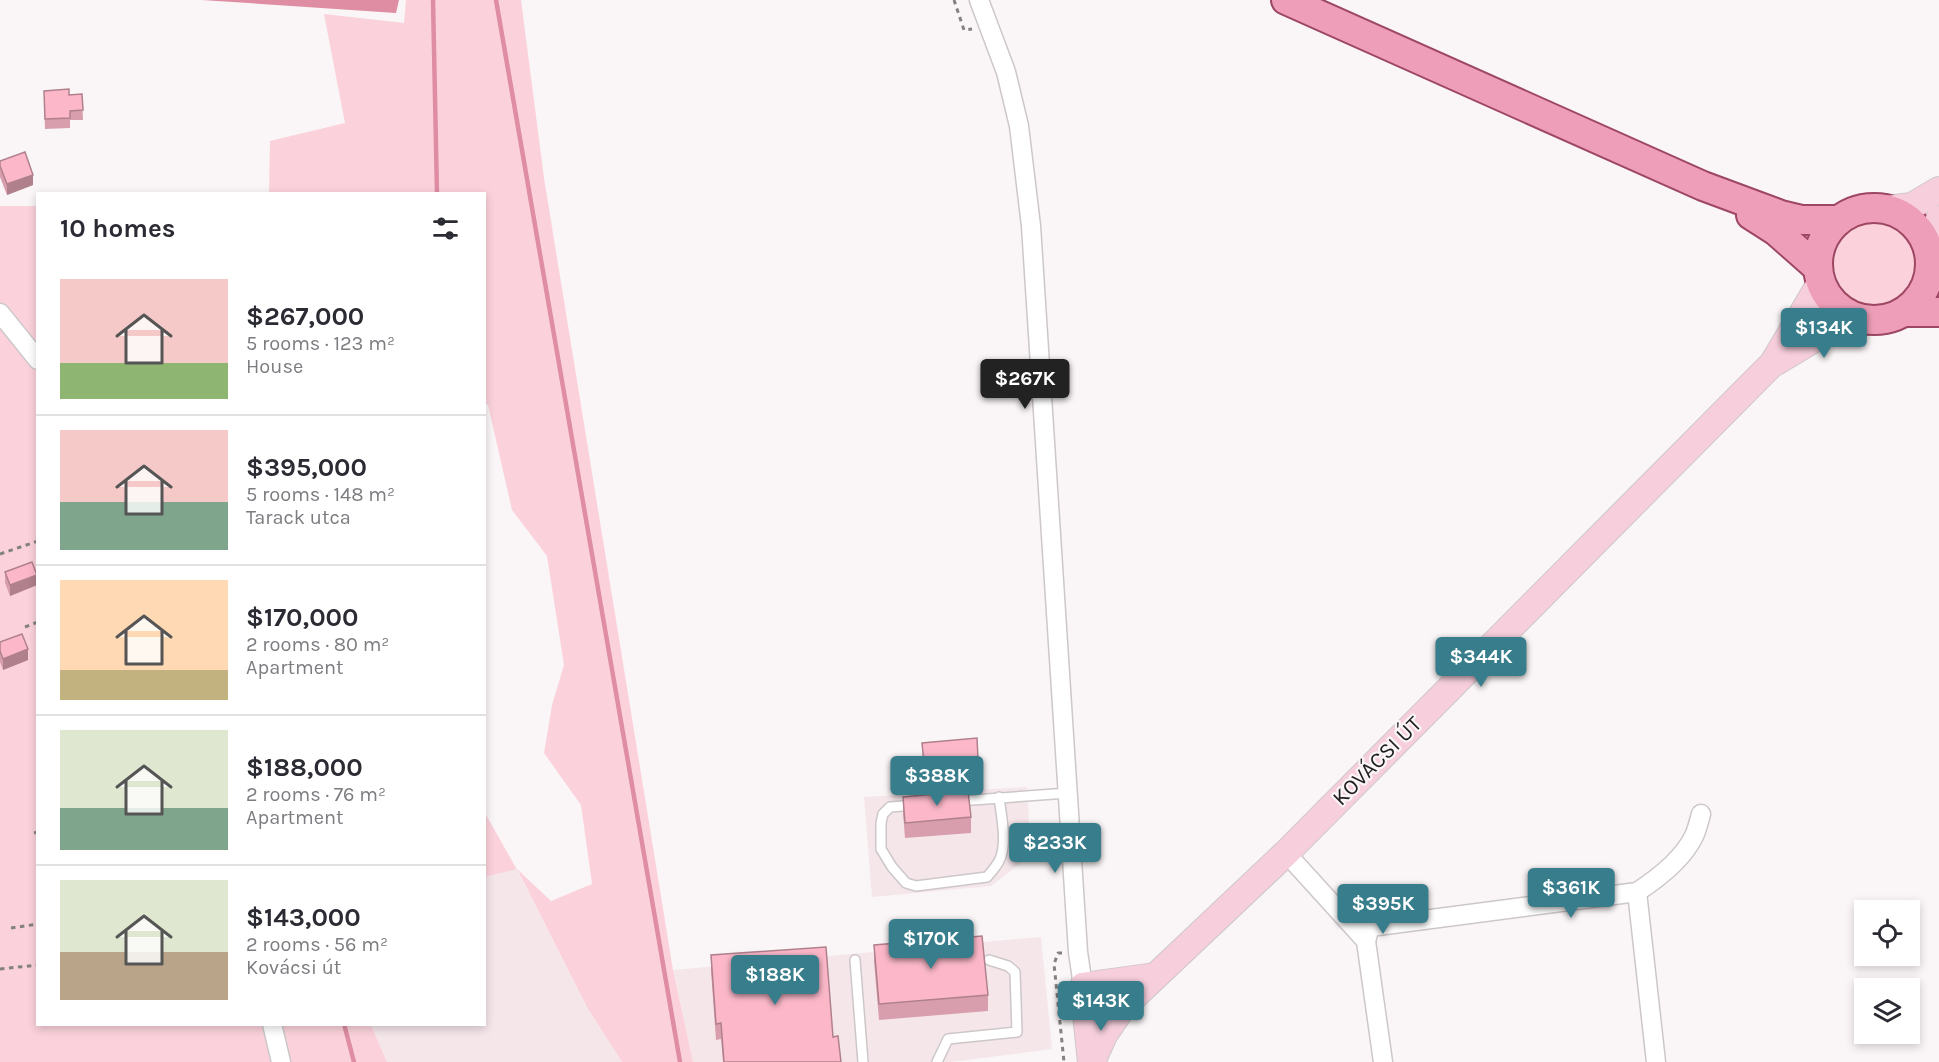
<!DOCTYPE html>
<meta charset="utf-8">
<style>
body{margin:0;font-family:Karla,sans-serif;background:#f7f7f7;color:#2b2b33;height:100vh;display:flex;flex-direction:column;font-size:22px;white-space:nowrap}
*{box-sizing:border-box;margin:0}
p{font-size:20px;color:#7c7c81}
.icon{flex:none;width:33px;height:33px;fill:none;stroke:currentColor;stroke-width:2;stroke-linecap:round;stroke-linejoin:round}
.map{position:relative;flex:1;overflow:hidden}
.panel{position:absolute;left:36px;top:192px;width:450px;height:834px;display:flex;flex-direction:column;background:#fff;border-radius:0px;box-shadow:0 3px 9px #0003}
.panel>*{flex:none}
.tools{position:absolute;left:1854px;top:900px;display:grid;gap:12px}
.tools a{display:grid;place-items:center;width:66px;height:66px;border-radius:0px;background:#fff;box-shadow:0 3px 9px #0003;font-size:30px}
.price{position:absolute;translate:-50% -51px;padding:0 14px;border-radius:6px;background:#387d8b;color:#fff;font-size:20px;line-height:39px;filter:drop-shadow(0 2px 3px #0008)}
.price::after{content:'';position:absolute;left:50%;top:36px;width:18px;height:14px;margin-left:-9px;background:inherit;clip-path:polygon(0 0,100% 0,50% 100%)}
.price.on{background:#222;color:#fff}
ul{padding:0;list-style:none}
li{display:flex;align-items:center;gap:18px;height:150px;padding:0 24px}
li+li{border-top:2px solid #e1e1e2}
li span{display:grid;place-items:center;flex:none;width:168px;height:120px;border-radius:0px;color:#555}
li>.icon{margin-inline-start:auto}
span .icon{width:72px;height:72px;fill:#fffc;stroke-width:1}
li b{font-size:26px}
h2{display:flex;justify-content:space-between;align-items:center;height:72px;padding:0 24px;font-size:26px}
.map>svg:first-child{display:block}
.built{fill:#f5e6ea}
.green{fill:#fbd2dc}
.water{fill:#de8da3}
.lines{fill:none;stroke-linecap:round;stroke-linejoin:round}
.stream{stroke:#de8da3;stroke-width:4.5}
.lane-casing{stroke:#cdc7c9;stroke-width:12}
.street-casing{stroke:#cdc7c9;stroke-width:21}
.secondary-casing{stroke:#cdc7c9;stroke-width:28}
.primary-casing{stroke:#9e4763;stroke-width:32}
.path{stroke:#848181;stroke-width:3;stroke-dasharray:4.5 4.5;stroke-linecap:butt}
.lane{stroke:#fff;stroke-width:9}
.street{stroke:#fff;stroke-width:18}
.secondary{stroke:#f6cedc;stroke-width:26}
.primary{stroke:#ee9eb8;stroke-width:28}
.wall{fill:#d99ead}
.shaded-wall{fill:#b0818d}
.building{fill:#fcb8c9;stroke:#b0818d;stroke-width:1.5}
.labels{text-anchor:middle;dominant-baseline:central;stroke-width:4.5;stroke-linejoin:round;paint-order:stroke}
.street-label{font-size:22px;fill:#1f1d1d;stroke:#faf5f6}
</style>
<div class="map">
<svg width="1939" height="1062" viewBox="0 0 1939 1062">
<rect width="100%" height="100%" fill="#faf5f6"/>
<g class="built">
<polygon points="1027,787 1031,855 991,886 872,897 864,797"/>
<polygon points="516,868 587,1007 622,1062 387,1062 371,1025 484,1024 485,877"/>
<polygon points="1041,937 1052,1049 951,1062 693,1062 673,970"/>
</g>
<g class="green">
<polygon points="406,0 521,0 544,178 673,970 693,1062 622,1062 587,1007 517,869 485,877 485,813 516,868 551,901 592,884 581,805 544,753 552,705 564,665 547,556 512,510 488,405 485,404 484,194 269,193 270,141 345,123 324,14 404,23"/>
<polygon points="0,206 38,206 38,1024 371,1025 387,1062 0,1062"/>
<circle cx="1875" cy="264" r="41"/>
</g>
<polygon class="water" points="202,0 399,0 396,13"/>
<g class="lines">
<g class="stream">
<polyline points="433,0 437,194"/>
<polyline points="496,0 680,1062"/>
<polyline points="344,1024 354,1062"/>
</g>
<g class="lane-casing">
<g id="lane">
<polyline points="959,801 1068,793"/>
<path d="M 915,805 L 890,807 L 883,814 L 881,823 L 881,849 L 892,867 L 906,883 L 916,886 L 987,877 C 991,872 996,867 999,861 C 1008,844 1001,815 999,797"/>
<polyline points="855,960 863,1062"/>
<polyline points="937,1062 948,1039 1017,1032 1015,972 1008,966 989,960"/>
</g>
</g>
<g class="street-casing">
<g id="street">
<polyline points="979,0 1006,72 1019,126 1031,226 1078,952 1083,986"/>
<polyline points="0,313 38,360"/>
<polyline points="1286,853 1366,941 1383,1062"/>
<polyline points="1637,892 1656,1062"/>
<path d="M 1366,941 L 1370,927 L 1637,892 C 1657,879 1683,859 1694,836 C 1697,830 1699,821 1701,814"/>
<polyline points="272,1024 281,1062"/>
</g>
</g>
<g class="secondary-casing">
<g id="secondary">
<polyline points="1888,209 1912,206 1939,190"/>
<polyline points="1928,247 1939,219"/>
<polyline points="1776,362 1826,332 1857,318"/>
<polyline points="1091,1062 1083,986 1155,976"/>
<polyline points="1092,1062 1104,1035 1123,1007 1286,853 1773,363 1821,282"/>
</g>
</g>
<g class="primary-casing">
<g id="primary">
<polyline points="1286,0 1703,186 1781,215 1802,220 1839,220"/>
<circle cx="1874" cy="264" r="56"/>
<polyline points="1751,215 1776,231 1818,268"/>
<polyline points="1905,312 1939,312"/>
</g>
</g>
<g class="path">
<polyline points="954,0 964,30 972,29"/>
<polyline points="0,554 38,541"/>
<polyline points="25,627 38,622"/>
<polyline points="34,833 38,832"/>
<polyline points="11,928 38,924"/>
<polyline points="1062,953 1058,953 1054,964 1064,1062"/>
<polyline points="0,969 38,965"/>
</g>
<use href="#lane" class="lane"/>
<use href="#street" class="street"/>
<use href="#secondary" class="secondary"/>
<use href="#primary" class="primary"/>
</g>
<g class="wall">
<polygon points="82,94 83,120 70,120 70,128 45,129 44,100 69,95"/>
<polygon points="0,161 33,185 7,195 0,177"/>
<polygon points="5,572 37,585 10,596 5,583"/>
<polygon points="0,642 28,660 3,670 0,662"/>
<polygon points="922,743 978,759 978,774 924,778"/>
<polygon points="903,797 971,817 971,833 905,838 903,813"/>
<polygon points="874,945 988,995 988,1011 879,1020 874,961"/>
<polygon points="711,955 833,1037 841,1062 723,1062 721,1039 716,1040 711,971"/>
</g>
<g class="shaded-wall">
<polygon points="33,175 33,185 7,195 7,184"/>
<polygon points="37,575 37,585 10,596 10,585"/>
<polygon points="28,649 28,660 3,670 3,659"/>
</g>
<g class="building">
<polygon points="69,89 69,95 82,94 83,110 70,111 70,118 45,119 44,91"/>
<polygon points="25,152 33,175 7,184 0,166 0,161"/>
<polygon points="32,562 37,575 10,585 5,572"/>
<polygon points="22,634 28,649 3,659 0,651 0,642"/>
<polygon points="977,738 978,759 924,762 922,743"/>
<polygon points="968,791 971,817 905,823 903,797"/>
<polygon points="982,936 988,995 879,1004 874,945"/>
<polygon points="826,947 833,1037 838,1036 841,1062 724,1062 721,1023 716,1024 711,955"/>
</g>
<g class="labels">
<g class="street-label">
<text transform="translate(1377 761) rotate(-45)">KOVÁCSI ÚT</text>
</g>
</g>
</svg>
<div class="tools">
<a><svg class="icon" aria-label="locate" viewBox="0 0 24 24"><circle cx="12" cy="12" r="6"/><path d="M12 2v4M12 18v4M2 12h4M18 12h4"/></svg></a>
<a><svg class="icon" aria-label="layers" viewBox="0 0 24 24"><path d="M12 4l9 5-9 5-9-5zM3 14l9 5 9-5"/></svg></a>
</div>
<b class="price" style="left:1824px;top:359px">$134K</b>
<b class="price on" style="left:1025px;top:410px">$267K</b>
<b class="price" style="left:1481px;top:688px">$344K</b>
<b class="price" style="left:937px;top:807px">$388K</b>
<b class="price" style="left:1055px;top:874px">$233K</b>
<b class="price" style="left:1571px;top:919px">$361K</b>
<b class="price" style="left:1383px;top:935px">$395K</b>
<b class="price" style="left:931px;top:970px">$170K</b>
<b class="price" style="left:775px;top:1006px">$188K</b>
<b class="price" style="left:1101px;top:1032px">$143K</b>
<section class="panel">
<h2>10 homes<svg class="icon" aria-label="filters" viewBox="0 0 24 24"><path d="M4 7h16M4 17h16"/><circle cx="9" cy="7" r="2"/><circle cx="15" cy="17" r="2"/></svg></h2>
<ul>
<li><span style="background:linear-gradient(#f6c9c9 70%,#8fb573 0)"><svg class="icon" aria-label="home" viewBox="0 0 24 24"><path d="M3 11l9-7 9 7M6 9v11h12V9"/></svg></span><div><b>$267,000</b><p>5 rooms · 123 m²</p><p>House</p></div></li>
<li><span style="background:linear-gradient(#f6c9c9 60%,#7fa58c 0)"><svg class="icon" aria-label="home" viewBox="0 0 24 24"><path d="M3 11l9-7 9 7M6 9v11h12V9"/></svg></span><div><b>$395,000</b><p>5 rooms · 148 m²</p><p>Tarack utca</p></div></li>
<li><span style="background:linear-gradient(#ffd9b3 75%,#c2b280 0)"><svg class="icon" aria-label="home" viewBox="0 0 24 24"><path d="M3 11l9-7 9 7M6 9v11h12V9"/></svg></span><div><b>$170,000</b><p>2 rooms · 80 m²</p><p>Apartment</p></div></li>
<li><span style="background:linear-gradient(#dfe7d0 65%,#7fa58c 0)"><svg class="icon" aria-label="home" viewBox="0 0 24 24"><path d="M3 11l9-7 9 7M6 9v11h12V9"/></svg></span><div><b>$188,000</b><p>2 rooms · 76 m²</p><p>Apartment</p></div></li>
<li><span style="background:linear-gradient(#dfe7d0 60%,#b9a48a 0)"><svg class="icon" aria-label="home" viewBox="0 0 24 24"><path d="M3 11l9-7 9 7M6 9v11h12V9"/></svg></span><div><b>$143,000</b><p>2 rooms · 56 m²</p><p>Kovácsi út</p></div></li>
</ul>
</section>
</div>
